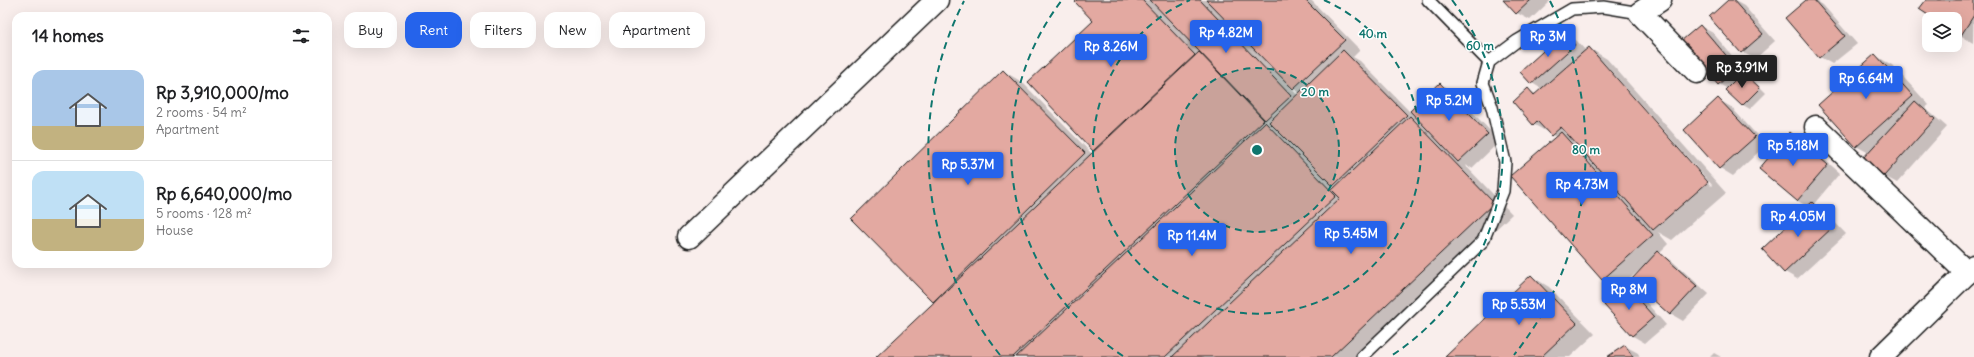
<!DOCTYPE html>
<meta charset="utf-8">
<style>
body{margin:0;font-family:Delius,sans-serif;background:#f2f2f2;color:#202124;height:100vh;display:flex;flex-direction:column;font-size:15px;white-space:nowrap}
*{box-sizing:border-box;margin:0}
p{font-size:13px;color:#757577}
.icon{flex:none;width:22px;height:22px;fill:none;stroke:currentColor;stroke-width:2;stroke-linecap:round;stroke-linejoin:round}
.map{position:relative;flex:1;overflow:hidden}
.details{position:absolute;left:12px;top:12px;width:320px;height:256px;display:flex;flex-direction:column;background:#fff;border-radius:12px;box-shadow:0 4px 16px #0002}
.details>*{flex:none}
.hud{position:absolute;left:344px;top:12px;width:380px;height:36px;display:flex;gap:8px}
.fabs{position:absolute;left:1922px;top:12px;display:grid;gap:8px}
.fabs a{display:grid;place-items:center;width:40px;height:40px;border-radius:8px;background:#fff;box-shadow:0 4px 16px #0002;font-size:20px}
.price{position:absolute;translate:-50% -34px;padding:0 9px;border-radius:4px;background:#2563eb;color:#fff;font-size:13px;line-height:26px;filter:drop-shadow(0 1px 2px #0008)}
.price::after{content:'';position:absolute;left:50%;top:24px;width:12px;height:9px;margin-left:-6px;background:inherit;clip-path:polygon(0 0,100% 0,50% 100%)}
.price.current{background:#222;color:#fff}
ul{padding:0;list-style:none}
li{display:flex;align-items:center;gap:12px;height:100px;padding:0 20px}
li+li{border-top:1px solid #e0e0e0}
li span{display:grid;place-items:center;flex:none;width:112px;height:80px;border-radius:12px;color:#555}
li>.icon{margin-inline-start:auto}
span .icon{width:48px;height:48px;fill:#fffc;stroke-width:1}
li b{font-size:17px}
h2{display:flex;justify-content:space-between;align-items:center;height:48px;padding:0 20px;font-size:17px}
.chip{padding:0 14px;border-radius:12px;background:#fff;box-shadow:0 4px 16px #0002;font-size:14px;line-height:36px}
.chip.current{background:#2563eb;color:#fff}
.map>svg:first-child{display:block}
.shadow{fill:#0003;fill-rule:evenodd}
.building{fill:#e3a9a1;stroke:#1c1c1c}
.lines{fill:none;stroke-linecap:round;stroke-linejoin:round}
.service-casing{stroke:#1c1c1c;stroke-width:14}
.minor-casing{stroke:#1c1c1c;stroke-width:25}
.service{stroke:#fff;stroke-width:11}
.minor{stroke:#fff;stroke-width:22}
.ring{fill:none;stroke:#0f766e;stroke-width:2;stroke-dasharray:7 5}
.centre{fill:#0f766e;stroke:#fff;stroke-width:2}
.ring-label{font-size:12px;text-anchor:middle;font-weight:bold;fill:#0f766e;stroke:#fff;stroke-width:3;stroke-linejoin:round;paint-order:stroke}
</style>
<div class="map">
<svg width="1974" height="357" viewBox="0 0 1974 357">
<rect width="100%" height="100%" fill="#f9eeec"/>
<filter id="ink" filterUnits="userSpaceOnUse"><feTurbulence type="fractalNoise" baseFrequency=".025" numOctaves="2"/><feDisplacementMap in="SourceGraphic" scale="8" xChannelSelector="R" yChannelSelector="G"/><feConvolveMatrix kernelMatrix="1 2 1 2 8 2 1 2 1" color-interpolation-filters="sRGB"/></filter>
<g filter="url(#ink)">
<g class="shadow">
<path d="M 1078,0 L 1311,0 L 1360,50 L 1353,57 L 1360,61 L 1410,112 L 1440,84 L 1452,91 L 1500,141 L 1472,168 L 1465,165 L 1512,214 L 1361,357 L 877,357 L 935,302 L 933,301 L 1003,71 L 1022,82 L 1092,154 L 1095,152 L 1029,83 L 1094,21 ZM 1289,86 L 1301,93 L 1298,96 Z"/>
<polygon points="1504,0 1551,0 1530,20 1517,13"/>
<polygon points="1729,0 1733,0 1744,6 1775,41 1755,59 1742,52"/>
<polygon points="1807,0 1815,0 1823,5 1857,44 1832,64 1820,57"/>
<polygon points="1927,0 1974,0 1973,43 1955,32 1955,19 1935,19"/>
<polygon points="1700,26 1713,33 1749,76 1766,93 1750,109 1743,105 1728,89 1719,84"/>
<path d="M 1564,33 L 1577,41 L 1586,51 L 1589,48 L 1607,59 L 1726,193 L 1672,240 L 1658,232 L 1668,244 L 1659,253 L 1671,260 L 1709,294 L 1683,321 L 1671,314 L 1643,267 L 1619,288 L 1602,279 L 1556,137 L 1533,124 L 1528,90 L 1536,94 L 1542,89 L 1532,83 L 1521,72 ZM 1601,62 L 1603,62 L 1712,185 L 1711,186 Z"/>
<polygon points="1876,56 1892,65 1929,105 1925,108 1947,127 1897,183 1884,176 1869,153 1856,146"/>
<polygon points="1719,100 1731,107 1766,145 1733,176 1720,168 1685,130"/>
<polygon points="1790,134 1803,141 1840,173 1813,205 1824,211 1846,234 1797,279 1785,272 1808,207 1798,201 1760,169"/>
<polygon points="1531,276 1549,287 1595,334 1570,357 1446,357"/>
<polygon points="1626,287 1639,294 1666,325 1645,343 1633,336 1605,305"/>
<polygon points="1625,346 1638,353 1640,357 1609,357"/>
<polygon points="1714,353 1721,357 1710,357"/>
</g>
<g class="building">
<polygon points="1077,0 1142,0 1195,55 1093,151 1028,82 1093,21 1075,2"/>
<polygon points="1150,0 1200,0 1291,96 1265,120"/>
<polygon points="1206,0 1305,0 1345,40 1293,89"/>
<polygon points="1503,0 1531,0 1516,14"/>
<polygon points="1728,0 1733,0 1763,34 1741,53 1709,17"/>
<polygon points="1806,0 1814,0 1845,36 1819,58 1785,18"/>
<polygon points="1926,0 1974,0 1974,15 1960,37 1955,33 1955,19 1934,19 1919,9"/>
<polygon points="1700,25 1737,68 1718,85 1681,41"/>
<polygon points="1564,32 1575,45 1531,84 1520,72"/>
<polygon points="1589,47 1708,182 1653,230 1561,127 1551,136 1537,121 1533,125 1513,102 1528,88 1534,95"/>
<polygon points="1343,50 1407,115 1333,186 1269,122"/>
<polygon points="1199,52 1264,120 1013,357 876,357"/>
<polygon points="1875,54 1913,96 1856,147 1818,105"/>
<polygon points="1003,70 1085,153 933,302 851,219"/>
<polygon points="1743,72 1760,88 1742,106 1725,90"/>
<polygon points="1440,83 1488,134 1458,162 1410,111"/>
<polygon points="1718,98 1755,137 1719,169 1684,130"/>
<polygon points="1915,101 1935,119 1884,176 1863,158"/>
<polygon points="1410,116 1494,203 1331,357 1172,357 1340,198 1332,190"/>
<polygon points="1265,122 1336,196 1165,357 1016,357"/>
<polygon points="1561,132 1653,235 1602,280 1510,176"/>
<polygon points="1790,132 1828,165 1797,201 1759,169"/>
<polygon points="1812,202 1834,226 1784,273 1762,249"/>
<polygon points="1658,251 1697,286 1670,315 1631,280"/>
<polygon points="1531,275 1577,323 1541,357 1445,357"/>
<polygon points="1626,286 1654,317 1632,336 1604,305"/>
<polygon points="1625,345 1633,357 1607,357"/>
</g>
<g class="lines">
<g class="service-casing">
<g id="service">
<polyline points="1428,0 1489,62"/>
<polyline points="1362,357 1483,241 1503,191 1505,162 1492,107 1483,83 1489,62 1517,41 1572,9 1604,7 1640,13"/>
</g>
</g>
<g class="minor-casing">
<g id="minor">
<polyline points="1660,0 1640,13 1697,72"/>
<polyline points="1816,127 1967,273"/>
<polyline points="689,237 937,0"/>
<polyline points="1881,357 1974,266"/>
</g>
</g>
<use href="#service" class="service"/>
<use href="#minor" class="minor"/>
</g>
</g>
<circle cx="1257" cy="150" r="82" fill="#0f766e" fill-opacity=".12"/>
<g class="ring">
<circle cx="1257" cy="150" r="82"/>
<path d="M1324 0A164 164 0 1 1 1190 0"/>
<path d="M1123 356A246 246 0 0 1 1062 0M1452 0A246 246 0 0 1 1391 356"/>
<path d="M1000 355A329 329 0 0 1 964 1M1550 1A329 329 0 0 1 1514 355"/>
</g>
<circle cx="1257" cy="150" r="6" class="centre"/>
<g class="ring-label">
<text x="1373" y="38">40 m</text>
<text x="1480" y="50">60 m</text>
<text x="1315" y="96">20 m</text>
<text x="1586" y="154">80 m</text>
</g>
</svg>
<div class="fabs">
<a><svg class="icon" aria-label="layers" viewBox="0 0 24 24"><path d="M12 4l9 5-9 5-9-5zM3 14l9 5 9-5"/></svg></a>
</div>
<b class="price" style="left:1226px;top:54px">Rp 4.82M</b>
<b class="price" style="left:1548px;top:58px">Rp 3M</b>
<b class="price" style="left:1111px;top:68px">Rp 8.26M</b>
<b class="price current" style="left:1742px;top:89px">Rp 3.91M</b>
<b class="price" style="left:1866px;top:100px">Rp 6.64M</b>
<b class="price" style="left:1449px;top:122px">Rp 5.2M</b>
<b class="price" style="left:1793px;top:167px">Rp 5.18M</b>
<b class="price" style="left:968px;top:186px">Rp 5.37M</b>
<b class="price" style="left:1582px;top:206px">Rp 4.73M</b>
<b class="price" style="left:1798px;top:238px">Rp 4.05M</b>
<b class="price" style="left:1351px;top:255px">Rp 5.45M</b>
<b class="price" style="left:1192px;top:257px">Rp 11.4M</b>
<b class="price" style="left:1629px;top:311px">Rp 8M</b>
<b class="price" style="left:1519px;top:326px">Rp 5.53M</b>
<div class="hud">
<a class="chip">Buy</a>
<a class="chip current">Rent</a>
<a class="chip">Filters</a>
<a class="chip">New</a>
<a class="chip">Apartment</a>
</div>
<section class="details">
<h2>14 homes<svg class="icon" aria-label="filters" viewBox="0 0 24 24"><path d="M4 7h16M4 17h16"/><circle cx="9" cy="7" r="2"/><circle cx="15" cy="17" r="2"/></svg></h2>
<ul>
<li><span style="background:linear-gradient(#a9c7e8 70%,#c2b280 0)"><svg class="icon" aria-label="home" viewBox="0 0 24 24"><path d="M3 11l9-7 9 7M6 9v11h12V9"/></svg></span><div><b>Rp 3,910,000/mo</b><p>2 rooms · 54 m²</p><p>Apartment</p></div></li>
<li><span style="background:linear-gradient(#bfe0f5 60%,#c2b280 0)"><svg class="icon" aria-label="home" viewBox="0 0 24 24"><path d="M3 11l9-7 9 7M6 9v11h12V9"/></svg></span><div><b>Rp 6,640,000/mo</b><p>5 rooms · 128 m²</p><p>House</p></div></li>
</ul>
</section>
</div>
